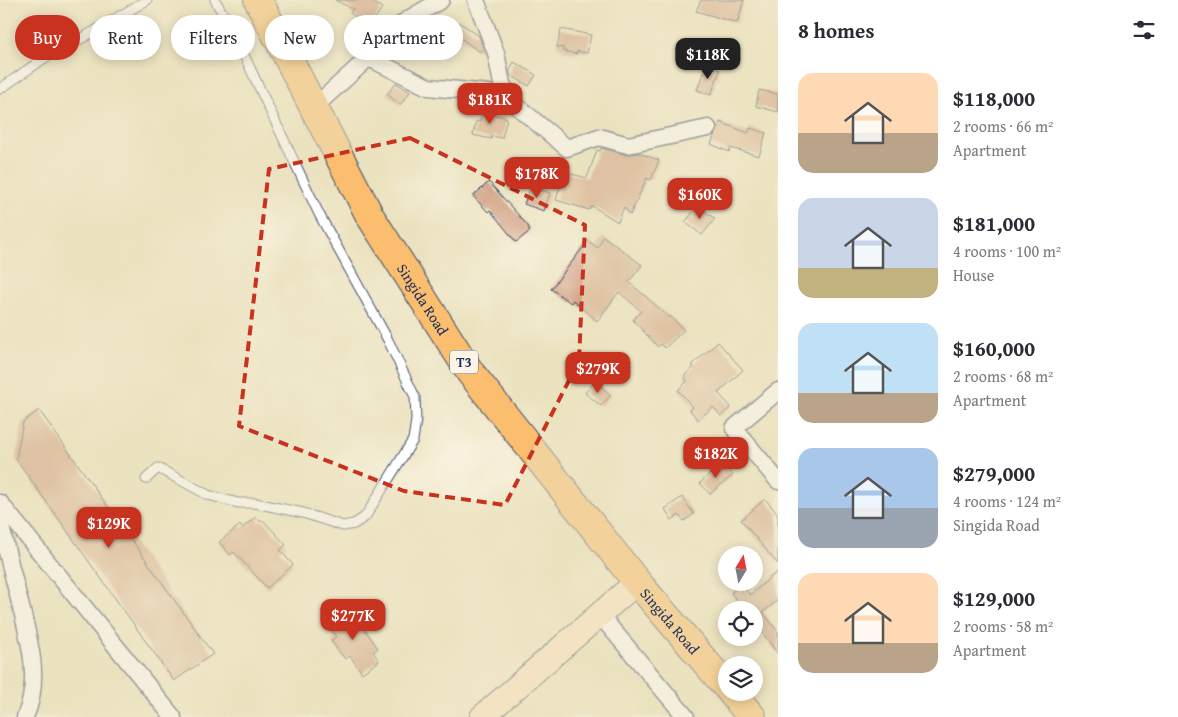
<!DOCTYPE html>
<meta charset="utf-8">
<style>
body{margin:0;font-family:"Gentium Book Plus",serif;background:#f7f7f7;color:#2b2b33;height:100vh;display:flex;flex-direction:column;font-size:19px;white-space:nowrap}
*{box-sizing:border-box;margin:0}
p{font-size:16px;color:#7c7c81}
.icon{flex:none;width:28px;height:28px;fill:none;stroke:currentColor;stroke-width:2;stroke-linecap:round;stroke-linejoin:round}
.map{position:relative;flex:1;overflow:hidden}
.panel{display:flex;flex-direction:column;background:#fff;width:400px}
.panel>*{flex:none}
.top-card{position:absolute;left:15px;top:15px;width:475px;height:45px;display:flex;gap:10px}
.needle{width:32px;rotate:10deg}
.tools{position:absolute;left:718px;top:546px;display:grid;gap:10px}
.tools a{display:grid;place-items:center;width:45px;height:45px;border-radius:50%;background:#fff;box-shadow:0 2px 12px #0003;font-size:25px}
.price{position:absolute;translate:-50% -42px;padding:0 11px;border-radius:10px;background:#c8321e;color:#fff;font-size:16px;line-height:32px;filter:drop-shadow(0 1px 2px #0008)}
.price::after{content:'';position:absolute;left:50%;top:30px;width:15px;height:11px;margin-left:-8px;background:inherit;clip-path:polygon(0 0,100% 0,50% 100%)}
.price.selected{background:#222;color:#fff}
ul{padding:0;list-style:none}
li{display:flex;align-items:center;gap:15px;height:125px;padding:0 20px}
li span{display:grid;place-items:center;flex:none;width:140px;height:100px;border-radius:15px;color:#555}
li>.icon{margin-inline-start:auto}
span .icon{width:60px;height:60px;fill:#fffc;stroke-width:1}
li b{font-size:21px}
h2{display:flex;justify-content:space-between;align-items:center;height:60px;padding:0 20px;font-size:21px}
.tag{padding:0 18px;border-radius:22px;background:#fff;box-shadow:0 2px 12px #0003;font-size:18px;line-height:45px}
.tag.selected{background:#c8321e;color:#fff}
main{display:flex;flex:1;min-height:0}
.map>svg:first-child{display:block}
.building{fill:#cf9c80}
.lines{fill:none;stroke-linecap:round;stroke-linejoin:round}
.lane-casing{stroke:#3a4a6d;stroke-width:11}
.street-casing{stroke:#3a4a6d;stroke-width:19}
.secondary-casing{stroke:#3a4a6d;stroke-width:26}
.highway-casing{stroke:#3a4a6d;stroke-width:30}
.lane{stroke:#fff;stroke-width:9}
.street{stroke:#fff;stroke-width:16}
.secondary{stroke:#fde5c5;stroke-width:24}
.highway{stroke:#fbbe6e;stroke-width:28}
.marked{fill:none;stroke:#c8321e;stroke-width:4;stroke-dasharray:10 6;stroke-linejoin:round}
.labels{text-anchor:middle;dominant-baseline:central;stroke-width:4.5;stroke-linejoin:round;paint-order:stroke}
.shield{fill:#fcf5e5;stroke:#5e6a86;stroke-width:1}
.shield-label{font-size:14px;font-weight:bold;fill:#1b2f5e}
.street-label{font-size:15px;fill:#1b2f5e;stroke:#fcf5e5}
</style>
<main>
<div class="map">
<svg width="778" height="717" viewBox="0 0 778 717">
<rect width="100%" height="100%" fill="#fcf5e5"/>
<filter id="ink" filterUnits="userSpaceOnUse"><feTurbulence type="fractalNoise" baseFrequency=".02" numOctaves="2"/><feDisplacementMap in="SourceGraphic" scale="10" xChannelSelector="R" yChannelSelector="G"/><feConvolveMatrix kernelMatrix="1 2 1 2 8 2 1 2 1" color-interpolation-filters="sRGB"/></filter>
<filter id="wash" filterUnits="userSpaceOnUse"><feTurbulence type="fractalNoise" baseFrequency=".0096" numOctaves="4" result="noise"/><feDisplacementMap in="SourceGraphic" scale="20" xChannelSelector="R" yChannelSelector="G"/><feGaussianBlur stdDeviation="1.12" result="paint"/><feColorMatrix in="noise" values="0 0 0 0 0 0 0 0 0 0 0 0 0 0 0 0 0 1.4 0 .05"/><feComposite in="paint" operator="in"/></filter>
<g filter="url(#wash)">
<rect width="100%" height="100%" fill="#ebe2bf"/>
<g id="blocks">
<g class="building">
<polygon points="335,0 370,0 382,8 370,26 350,13 353,9"/>
<polygon points="701,0 744,0 737,23 696,11"/>
<polygon points="459,22 479,36 483,48 480,52 452,32"/>
<polygon points="561,29 591,35 587,53 577,51 577,54 563,51 564,48 557,47"/>
<polygon points="514,62 536,75 529,86 510,75 510,70"/>
<polygon points="706,65 720,70 711,95 697,90"/>
<polygon points="396,83 410,92 400,105 387,94"/>
<polygon points="759,90 778,94 778,112 756,106"/>
<polygon points="483,108 495,111 494,115 507,118 502,138 492,136 491,139 473,135 476,121 480,122"/>
<polygon points="720,122 748,133 750,128 766,133 759,156 731,148 729,152 711,144"/>
<polygon points="601,148 626,155 639,153 659,160 651,180 647,178 630,215 624,207 618,222 592,206 589,210 556,200 564,172 587,178 597,150 600,151"/>
<polygon points="489,182 528,226 530,231 516,242 490,210 488,212 473,196"/>
<polygon points="531,186 550,193 544,211 524,204"/>
<polygon points="698,206 715,219 702,235 685,222"/>
<polygon points="603,236 642,265 629,282 669,317 670,316 684,330 665,348 661,344 658,347 633,320 641,311 619,292 597,321 573,300 571,303 551,289 588,241 598,248"/>
<polygon points="718,342 743,370 718,393 731,407 721,416 713,407 698,420 690,410 693,407 678,390 687,381 684,376 694,367 692,365"/>
<polygon points="595,382 611,395 601,406 585,393"/>
<polygon points="39,410 213,654 174,681 16,459 23,422"/>
<polygon points="722,463 733,475 710,494 700,483"/>
<polygon points="682,497 694,514 684,521 679,515 672,520 665,509"/>
<polygon points="765,499 778,514 778,564 741,520"/>
<polygon points="256,517 261,522 263,520 286,545 280,550 293,565 267,588 234,552 230,555 219,542 240,525 242,528"/>
<polygon points="778,571 778,600 763,612 778,632 778,654 754,622 754,610 745,610 731,593 741,584 750,595"/>
<polygon points="349,608 378,648 373,652 379,661 362,673 350,656 345,659 331,641 336,637 327,624"/>
</g>
</g>
</g>
<g filter="url(#ink)">
<use href="#blocks" fill-opacity="0" stroke="#3a4a6d" stroke-width="1"/>
<g class="lines">
<g class="lane-casing">
<g id="lane">
<polyline points="0,89 43,59 86,36 147,0"/>
<polyline points="146,479 158,468 208,495 238,503 255,503 303,513 343,526 354,524 365,517 413,440 416,420 415,397 388,340 319,214 233,32 215,0"/>
</g>
</g>
<g class="street-casing">
<g id="street">
<polyline points="476,0 496,53 502,84 512,102"/>
<polyline points="369,58 428,87 489,93 512,102 567,148 599,137 628,145 708,128"/>
<polyline points="313,108 377,50 395,30 407,20 441,0"/>
<polyline points="778,391 734,428 778,481"/>
<polyline points="0,503 173,717"/>
<path d="M 0,521 C 6,550 14,579 21,607 C 30,643 41,681 25,717"/>
<polyline points="599,614 686,717"/>
</g>
</g>
<g class="secondary-casing">
<polyline id="secondary" points="482,717 637,582"/>
</g>
<g class="highway-casing">
<g id="highway">
<path id="s1" d="M 258,0 L 370,216 L 470,372 L 637,582 L 726,686"/>
<polyline points="731,692 752,717"/>
</g>
</g>
<use href="#lane" class="lane"/>
<use href="#street" class="street"/>
<use href="#secondary" class="secondary"/>
<use href="#highway" class="highway"/>
</g>
</g>
<path d="M0 0H778V717H0ZM 410,138 L 585,225 L 579,361 L 505,505 L 404,491 L 239,426 L 269,169 Z" fill="#ebe2bf" fill-opacity=".55" fill-rule="evenodd"/>
<path class="marked" d="M 410,138 L 585,225 L 579,361 L 505,505 L 404,491 L 239,426 L 269,169 Z"/>
<g class="labels">
<rect class="shield" x="450" y="350.5" width="28" height="23" rx="4"/>
<g class="shield-label">
<text x="464" y="362">T3</text>
</g>
<g class="street-label">
<text stroke="none"><textPath href="#s1" startOffset="342">Singida Road</textPath></text>
<text stroke="none"><textPath href="#s1" startOffset="748">Singida Road</textPath></text>
</g>
</g>
</svg>
<div class="tools">
<a><svg class="needle" viewBox="-14 -14 28 28"><path d="M0-13l5 13h-10z" fill="#e53935"/><path d="M0 13l5-13h-10z" fill="#7c7c81"/></svg></a>
<a><svg class="icon" aria-label="locate" viewBox="0 0 24 24"><circle cx="12" cy="12" r="6"/><path d="M12 2v4M12 18v4M2 12h4M18 12h4"/></svg></a>
<a><svg class="icon" aria-label="layers" viewBox="0 0 24 24"><path d="M12 4l9 5-9 5-9-5zM3 14l9 5 9-5"/></svg></a>
</div>
<b class="price selected" style="left:708px;top:80px">$118K</b>
<b class="price" style="left:490px;top:125px">$181K</b>
<b class="price" style="left:537px;top:199px">$178K</b>
<b class="price" style="left:700px;top:220px">$160K</b>
<b class="price" style="left:598px;top:394px">$279K</b>
<b class="price" style="left:716px;top:479px">$182K</b>
<b class="price" style="left:109px;top:549px">$129K</b>
<b class="price" style="left:353px;top:641px">$277K</b>
<div class="top-card">
<a class="tag selected">Buy</a>
<a class="tag">Rent</a>
<a class="tag">Filters</a>
<a class="tag">New</a>
<a class="tag">Apartment</a>
</div>
</div>
<section class="panel">
<h2>8 homes<svg class="icon" aria-label="filters" viewBox="0 0 24 24"><path d="M4 7h16M4 17h16"/><circle cx="9" cy="7" r="2"/><circle cx="15" cy="17" r="2"/></svg></h2>
<ul>
<li><span style="background:linear-gradient(#ffd9b3 60%,#b9a48a 0)"><svg class="icon" aria-label="home" viewBox="0 0 24 24"><path d="M3 11l9-7 9 7M6 9v11h12V9"/></svg></span><div><b>$118,000</b><p>2 rooms · 66 m²</p><p>Apartment</p></div></li>
<li><span style="background:linear-gradient(#c9d6e8 70%,#c2b280 0)"><svg class="icon" aria-label="home" viewBox="0 0 24 24"><path d="M3 11l9-7 9 7M6 9v11h12V9"/></svg></span><div><b>$181,000</b><p>4 rooms · 100 m²</p><p>House</p></div></li>
<li><span style="background:linear-gradient(#bfe0f5 70%,#b9a48a 0)"><svg class="icon" aria-label="home" viewBox="0 0 24 24"><path d="M3 11l9-7 9 7M6 9v11h12V9"/></svg></span><div><b>$160,000</b><p>2 rooms · 68 m²</p><p>Apartment</p></div></li>
<li><span style="background:linear-gradient(#a9c7e8 60%,#9aa5b1 0)"><svg class="icon" aria-label="home" viewBox="0 0 24 24"><path d="M3 11l9-7 9 7M6 9v11h12V9"/></svg></span><div><b>$279,000</b><p>4 rooms · 124 m²</p><p>Singida Road</p></div></li>
<li><span style="background:linear-gradient(#ffd9b3 70%,#b9a48a 0)"><svg class="icon" aria-label="home" viewBox="0 0 24 24"><path d="M3 11l9-7 9 7M6 9v11h12V9"/></svg></span><div><b>$129,000</b><p>2 rooms · 58 m²</p><p>Apartment</p></div></li>
</ul>
</section>
</main>
